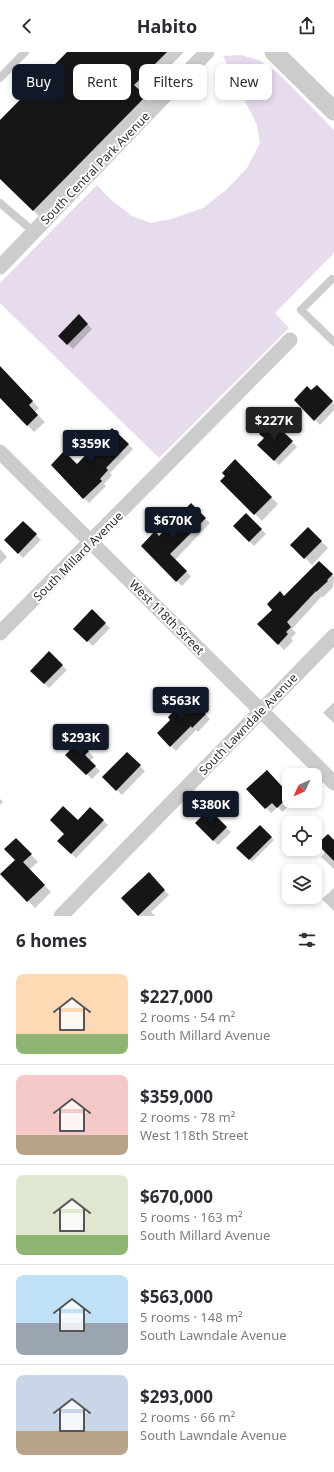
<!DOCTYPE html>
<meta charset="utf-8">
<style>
body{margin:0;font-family:"Noto Sans",sans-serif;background:#f2f2f3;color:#2b2b33;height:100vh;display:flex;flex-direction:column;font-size:15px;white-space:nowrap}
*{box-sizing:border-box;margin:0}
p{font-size:13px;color:#7c7c81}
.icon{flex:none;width:22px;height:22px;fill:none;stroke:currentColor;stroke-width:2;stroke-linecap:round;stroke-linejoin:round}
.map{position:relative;height:864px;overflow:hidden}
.sheet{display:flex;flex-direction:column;background:#fff;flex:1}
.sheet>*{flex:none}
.top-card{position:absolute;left:12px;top:12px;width:310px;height:36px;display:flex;gap:8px}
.needle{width:26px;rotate:226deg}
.tools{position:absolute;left:282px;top:716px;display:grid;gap:8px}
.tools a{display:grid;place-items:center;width:40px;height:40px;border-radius:8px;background:#fff;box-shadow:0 2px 6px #0003;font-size:20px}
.price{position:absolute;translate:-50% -34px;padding:0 9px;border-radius:4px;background:#111827;color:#fff;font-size:13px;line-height:26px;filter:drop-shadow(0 1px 2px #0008)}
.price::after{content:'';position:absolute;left:50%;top:24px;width:12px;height:9px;margin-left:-6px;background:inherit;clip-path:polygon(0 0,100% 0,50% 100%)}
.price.active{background:#222;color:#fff}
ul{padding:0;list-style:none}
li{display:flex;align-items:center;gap:12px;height:100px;padding:0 16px}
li+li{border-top:1px solid #e1e1e2}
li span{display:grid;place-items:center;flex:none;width:112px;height:80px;border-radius:8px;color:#555}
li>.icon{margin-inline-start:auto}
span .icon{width:48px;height:48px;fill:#fffc;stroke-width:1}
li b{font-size:17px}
h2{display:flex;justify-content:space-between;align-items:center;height:48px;padding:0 16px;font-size:17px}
.pill{padding:0 14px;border-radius:8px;background:#fff;box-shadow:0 2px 6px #0003;font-size:14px;line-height:36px}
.pill.active{background:#111827;color:#fff}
header{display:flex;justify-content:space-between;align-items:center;height:52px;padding:0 16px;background:#fff;font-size:18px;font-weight:700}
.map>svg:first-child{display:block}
.green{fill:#e6dcee}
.shadow{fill:#0003}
.building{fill:#161616}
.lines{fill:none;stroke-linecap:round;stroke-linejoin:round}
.service{stroke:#ccc;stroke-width:8}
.minor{stroke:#ccc;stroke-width:15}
.tertiary{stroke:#ccc;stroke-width:19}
.labels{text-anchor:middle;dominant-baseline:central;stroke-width:4;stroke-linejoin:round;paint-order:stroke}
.street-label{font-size:12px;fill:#2f2f2f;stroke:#fff}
</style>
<header><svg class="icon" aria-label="back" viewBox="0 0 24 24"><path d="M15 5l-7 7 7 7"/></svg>Habito<svg class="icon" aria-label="share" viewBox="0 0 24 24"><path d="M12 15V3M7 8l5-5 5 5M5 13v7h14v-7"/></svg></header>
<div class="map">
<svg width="334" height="864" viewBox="0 0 334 864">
<rect width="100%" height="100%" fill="#fff"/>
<polygon class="green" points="241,3 259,8 278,21 334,78 334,201 275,261 289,276 159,406 0,251 0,231 97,133 110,147 132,164 151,171 171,167 203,156 226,138 247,116 260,91 257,73 223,4"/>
<g class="shadow">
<polygon points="68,0 184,0 142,42 154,54 42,167 0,125 0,69"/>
<polygon points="79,264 92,277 73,297 59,284"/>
<polygon points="0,315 39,356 35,360 45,370 34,380 0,345"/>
<polygon points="317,334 334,352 334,358 320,373 295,348 311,340"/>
<polygon points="272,370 297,395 279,413 259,393 265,386"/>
<polygon points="112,377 133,397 110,421 112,423 104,432 106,434 89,451 52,413 77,413"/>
<polygon points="235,409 278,452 262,469 222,429 226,424"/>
<polygon points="191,453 210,471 175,508 191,524 182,534 142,494 159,485"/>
<polygon points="246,462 266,482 254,494 234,474"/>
<polygon points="23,470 41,488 23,506 5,488"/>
<polygon points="308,477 328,496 312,513 292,493"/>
<polygon points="0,497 7,505 0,512"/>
<polygon points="319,510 334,525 333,535 323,545 322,544 292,577 296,581 291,586 293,589 284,598 259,572"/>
<polygon points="92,559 110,576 93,594 75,577"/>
<polygon points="49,601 67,618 49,636 31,619"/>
<polygon points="189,646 210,667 198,680 196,678 176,699 158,681 171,668"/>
<polygon points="334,650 334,671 323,661"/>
<polygon points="79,690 94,705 90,709 100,719 92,727 67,703"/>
<polygon points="127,701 145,719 122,743 104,725"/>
<polygon points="248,737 289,743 289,749 294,749 282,760 278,755 271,761"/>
<polygon points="0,747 3,750 0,753"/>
<polygon points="90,757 108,773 76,806 58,789"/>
<polygon points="209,758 231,780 218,793 196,771"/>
<polygon points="260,774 274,788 252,810 238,796"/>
<polygon points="16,787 38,810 29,818 51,840 35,856 2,822 16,808"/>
<polygon points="334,789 334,817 321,805"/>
<polygon points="148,822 169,843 151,860 155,864 139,864 123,847"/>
<polygon points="334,836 334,859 322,847"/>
</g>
<g class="building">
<polygon points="67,0 167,0 134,33 146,44 33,159 0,127 0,68"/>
<polygon points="79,262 88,272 67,293 58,284"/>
<polygon points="0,314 33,349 29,353 38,363 27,374 0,346"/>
<polygon points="317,333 333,349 314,369 294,348 307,334 311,338"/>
<polygon points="272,369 293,389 274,409 257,393 264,386 259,382"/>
<polygon points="112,376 129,392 106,416 108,418 100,427 102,429 83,447 51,413 64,399 77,412"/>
<polygon points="235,407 272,445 254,463 220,429 225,424 222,421"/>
<polygon points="191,451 206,466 170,502 187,519 176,530 141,494 155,479 159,484"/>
<polygon points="246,461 262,477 249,490 233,474"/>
<polygon points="23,469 37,482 18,502 4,488"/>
<polygon points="308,475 322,489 304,507 290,493"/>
<polygon points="319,509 333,522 327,528 328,529 316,540 316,539 287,570 291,575 286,580 288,582 278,593 257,572 272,558 267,552 280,539 284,544"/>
<polygon points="92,557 106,571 87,590 73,577"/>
<polygon points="49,599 63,613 44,632 30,619"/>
<polygon points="189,644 206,662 192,676 191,674 170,695 157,681 170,668 168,665"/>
<polygon points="79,689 89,699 85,703 96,714 86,723 65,703"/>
<polygon points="127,700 141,713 116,739 102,725"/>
<polygon points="267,718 289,742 289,744 277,756 272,751 265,757 246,737"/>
<polygon points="63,754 78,768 90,755 104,768 71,802 57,789 64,782 50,768"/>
<polygon points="209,757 227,775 213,789 195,771"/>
<polygon points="260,773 272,785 249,808 236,796"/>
<polygon points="328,782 334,788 334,809 317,792"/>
<polygon points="16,786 32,802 23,810 45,833 27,850 0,822 15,808 4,797"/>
<polygon points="149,820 165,838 138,864 121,846"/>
</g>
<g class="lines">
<g class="service">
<polyline points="0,26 25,0"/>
<polyline points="0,151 34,180"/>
<polyline points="332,227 301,258 334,290"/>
</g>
<g class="minor">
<polyline points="0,215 207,0"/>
<polyline points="0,400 334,731"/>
<polyline points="0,581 290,288"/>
<polyline points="61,864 334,584"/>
</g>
<polyline class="tertiary" points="274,0 334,59"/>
</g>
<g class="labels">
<g class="street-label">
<text transform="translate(95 116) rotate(-46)">South Central Park Avenue</text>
<text transform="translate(78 504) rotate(-45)">South Millard Avenue</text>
<text transform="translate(167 565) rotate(45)">West 118th Street</text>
<text transform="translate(248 672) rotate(-46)">South Lawndale Avenue</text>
</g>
</g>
</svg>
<div class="tools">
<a><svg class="needle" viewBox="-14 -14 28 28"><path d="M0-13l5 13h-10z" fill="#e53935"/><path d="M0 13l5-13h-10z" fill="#7c7c81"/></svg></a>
<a><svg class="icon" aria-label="locate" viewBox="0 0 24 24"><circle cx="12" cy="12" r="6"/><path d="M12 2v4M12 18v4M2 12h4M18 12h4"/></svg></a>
<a><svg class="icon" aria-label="layers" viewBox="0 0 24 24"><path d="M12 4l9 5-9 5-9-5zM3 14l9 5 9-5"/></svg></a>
</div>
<b class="price active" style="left:274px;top:389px">$227K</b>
<b class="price" style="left:91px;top:412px">$359K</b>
<b class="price" style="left:173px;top:489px">$670K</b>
<b class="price" style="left:181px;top:669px">$563K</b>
<b class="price" style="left:81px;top:706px">$293K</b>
<b class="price" style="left:211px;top:773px">$380K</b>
<div class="top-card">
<a class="pill active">Buy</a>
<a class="pill">Rent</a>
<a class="pill">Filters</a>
<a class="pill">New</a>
</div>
</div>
<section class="sheet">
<h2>6 homes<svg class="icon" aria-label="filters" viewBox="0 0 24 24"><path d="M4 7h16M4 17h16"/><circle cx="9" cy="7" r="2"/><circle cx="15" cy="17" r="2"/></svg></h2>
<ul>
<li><span style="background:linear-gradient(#ffd9b3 75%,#8fb573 0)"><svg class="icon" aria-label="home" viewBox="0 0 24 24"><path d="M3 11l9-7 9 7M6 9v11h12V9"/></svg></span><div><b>$227,000</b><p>2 rooms · 54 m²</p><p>South Millard Avenue</p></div></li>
<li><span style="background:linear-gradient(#f6c9c9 75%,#b9a48a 0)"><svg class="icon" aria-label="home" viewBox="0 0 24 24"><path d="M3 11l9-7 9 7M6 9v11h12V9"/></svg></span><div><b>$359,000</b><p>2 rooms · 78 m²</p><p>West 118th Street</p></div></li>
<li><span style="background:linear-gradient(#dfe7d0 75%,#8fb573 0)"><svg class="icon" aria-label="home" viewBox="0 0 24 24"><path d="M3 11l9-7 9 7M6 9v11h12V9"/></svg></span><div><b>$670,000</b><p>5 rooms · 163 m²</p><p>South Millard Avenue</p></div></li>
<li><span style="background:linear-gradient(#bfe0f5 60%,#9aa5b1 0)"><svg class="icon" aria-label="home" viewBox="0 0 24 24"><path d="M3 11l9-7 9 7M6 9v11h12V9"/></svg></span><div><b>$563,000</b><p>5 rooms · 148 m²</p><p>South Lawndale Avenue</p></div></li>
<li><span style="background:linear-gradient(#c9d6e8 70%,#b9a48a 0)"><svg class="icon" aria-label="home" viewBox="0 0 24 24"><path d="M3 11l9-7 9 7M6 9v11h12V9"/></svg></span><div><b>$293,000</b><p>2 rooms · 66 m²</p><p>South Lawndale Avenue</p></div></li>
</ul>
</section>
